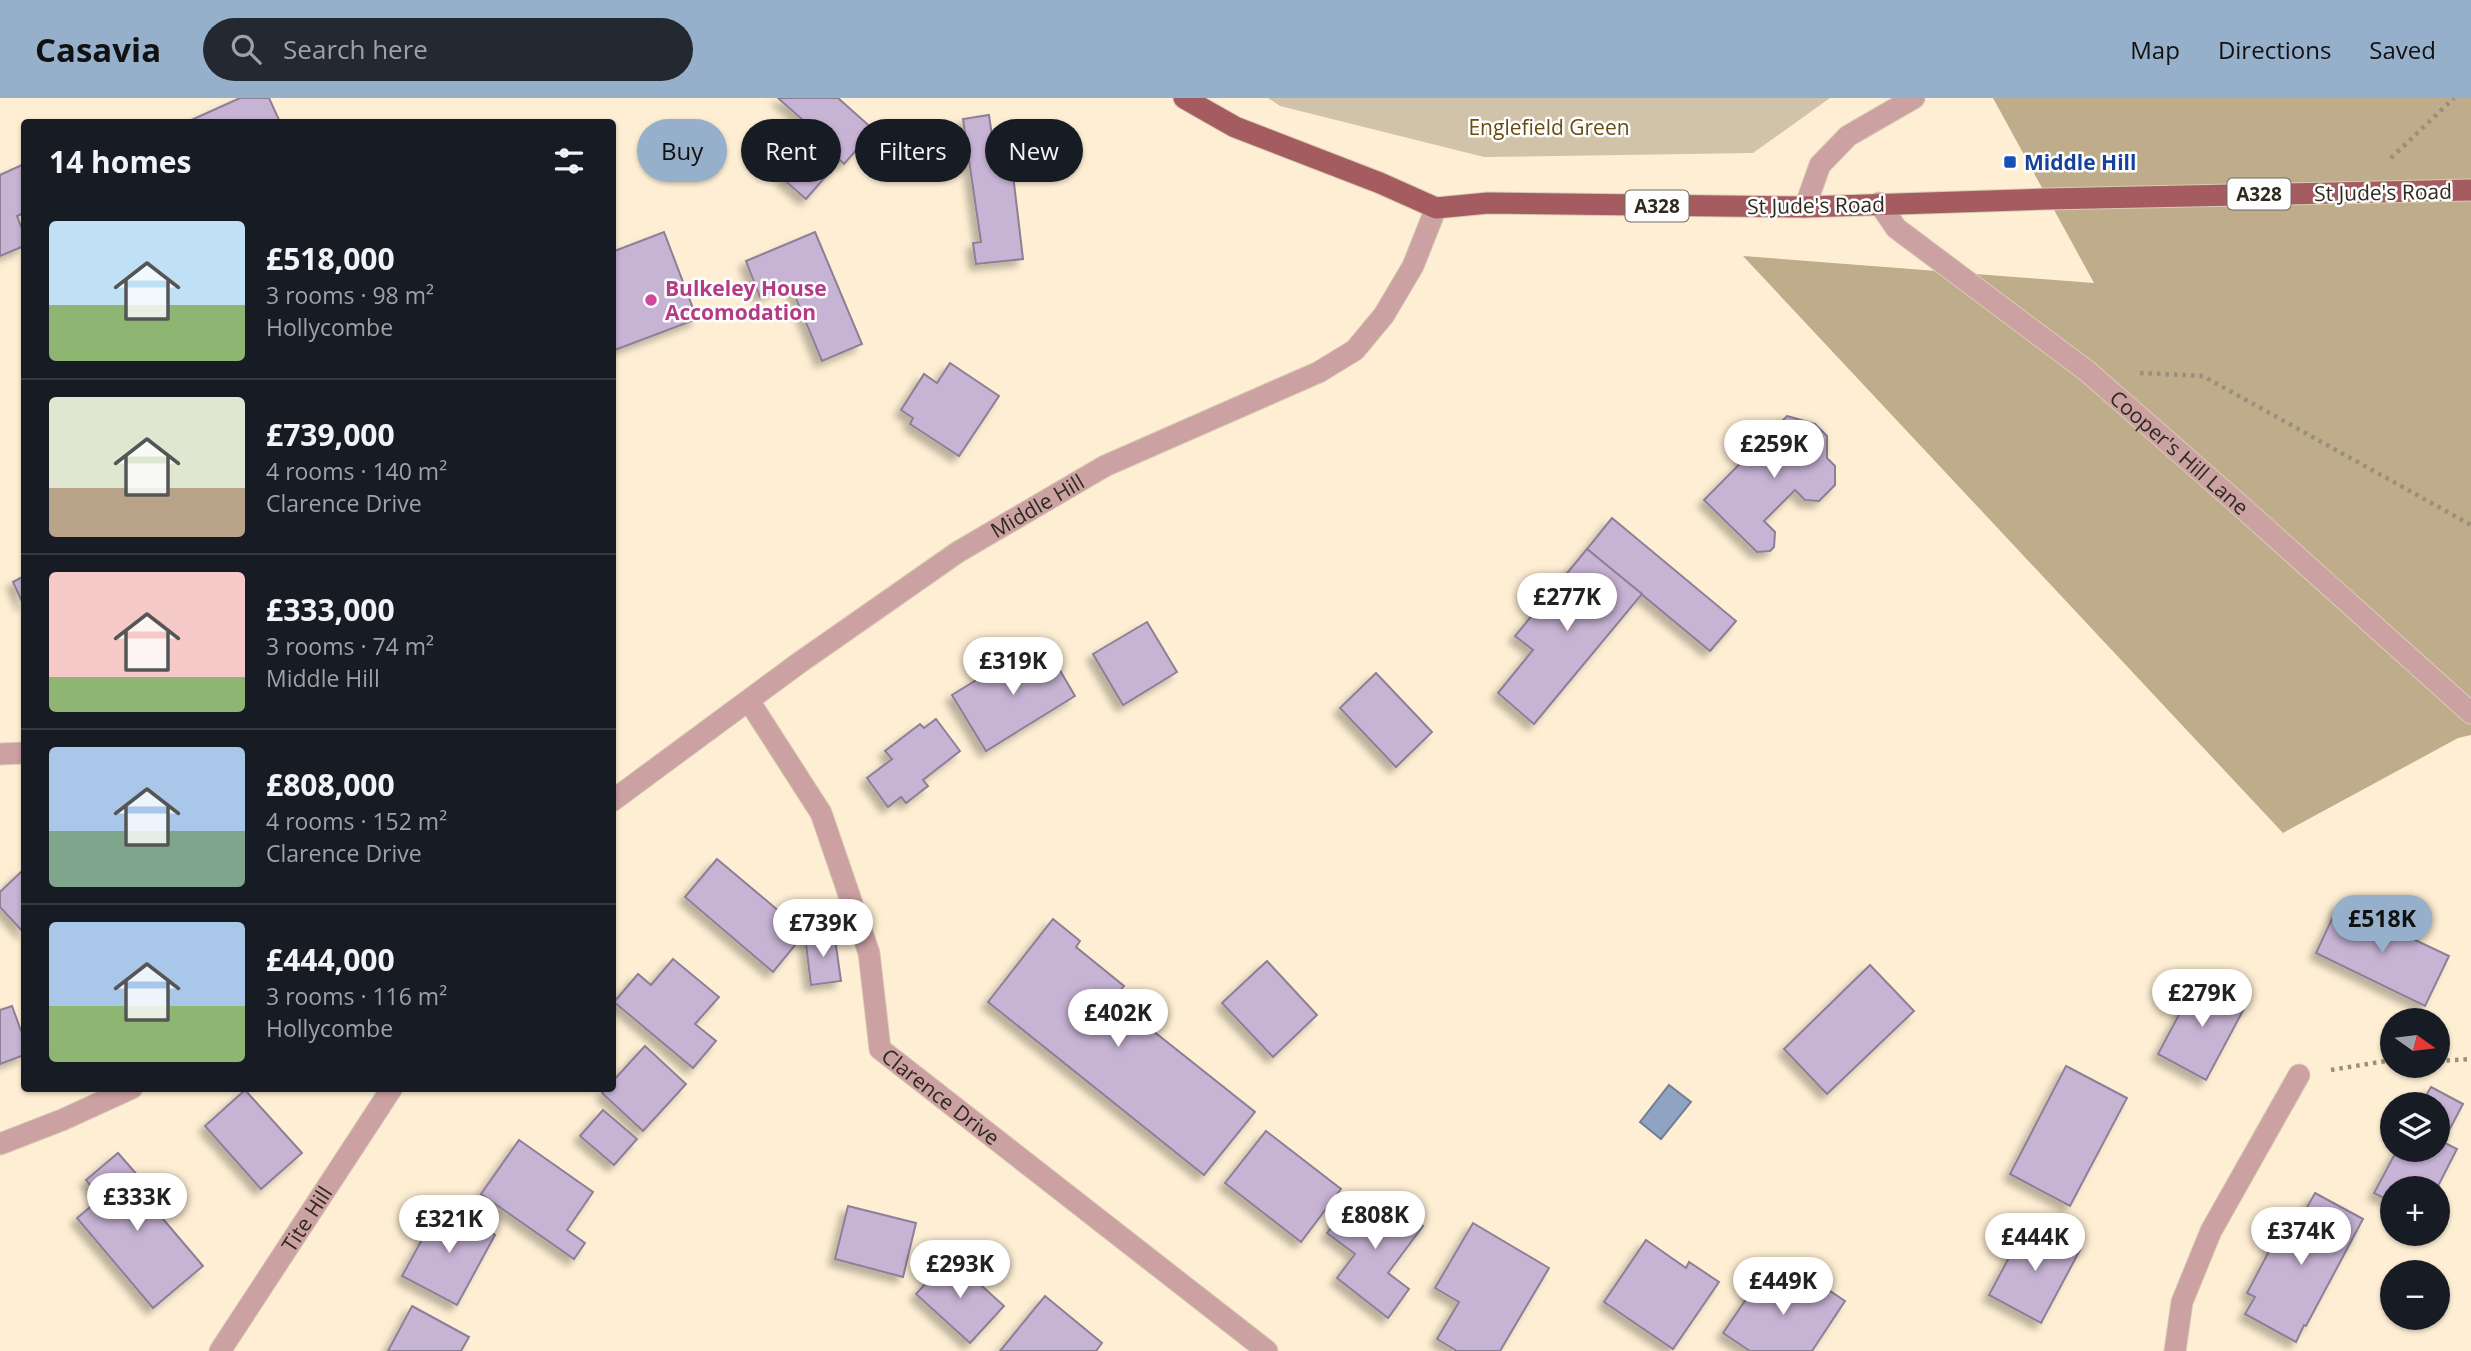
<!DOCTYPE html>
<meta charset="utf-8">
<style>
body{margin:0;font-family:"Open Sans",sans-serif;background:#242831;color:#f1f3f6;height:100vh;display:flex;flex-direction:column;font-size:26px;white-space:nowrap}
*{box-sizing:border-box;margin:0}
p{font-size:23px;color:#9ea1a6}
.icon{flex:none;width:38px;height:38px;fill:none;stroke:currentColor;stroke-width:2;stroke-linecap:round;stroke-linejoin:round}
.map{position:relative;flex:1;overflow:hidden}
.details{position:absolute;left:21px;top:21px;width:595px;height:973px;display:flex;flex-direction:column;background:#171b24;border-radius:7px;box-shadow:0 2px 5px #0004}
.details>*{flex:none}
.guide{position:absolute;left:637px;top:21px;width:665px;height:63px;display:flex;gap:14px}
.needle{width:46px;rotate:104deg}
.buttons{position:absolute;left:2380px;top:910px;display:grid;gap:14px}
.buttons a{display:grid;place-items:center;width:70px;height:70px;border-radius:50%;background:#171b24;box-shadow:0 2px 5px #0004;font-size:35px}
.price{position:absolute;translate:-50% -60px;padding:0 16px;border-radius:24px;background:#fff;color:#222;font-size:23px;line-height:46px;filter:drop-shadow(0 2px 4px #0008)}
.price::after{content:'';position:absolute;left:50%;top:42px;width:21px;height:16px;margin-left:-10px;background:inherit;clip-path:polygon(0 0,100% 0,50% 100%)}
.price.current{background:#96afca;color:#111}
ul{padding:0;list-style:none}
li{display:flex;align-items:center;gap:21px;height:175px;padding:0 28px}
li+li{border-top:2px solid #363941}
li span{display:grid;place-items:center;flex:none;width:196px;height:140px;border-radius:7px;color:#555}
li>.icon{margin-inline-start:auto}
span .icon{width:84px;height:84px;fill:#fffc;stroke-width:1}
li b{font-size:30px}
h2{display:flex;justify-content:space-between;align-items:center;height:84px;padding:0 28px;font-size:30px}
.chip{padding:0 24px;border-radius:32px;background:#171b24;box-shadow:0 2px 5px #0004;font-size:24px;line-height:63px}
.chip.current{background:#96afca;color:#111}
header{display:flex;align-items:center;gap:42px;box-sizing:border-box;height:98px;padding:0 35px;background:#96afca;color:#111}
header strong{font-size:33px}
nav{display:flex;gap:38px;margin-inline-start:auto;font-size:24px}
.search{width:490px;height:63px;background:#242831;display:flex;align-items:center;gap:18px;box-sizing:border-box;padding:0 24px;border-radius:38px;color:#9ea1a6;font-size:26px}
.map>svg:first-child{display:block}
.green{fill:#d1c3aa}
.forest{fill:#bfac8a}
.water{fill:#8fa4c3;stroke:#727f92;stroke-width:2}
.building{fill:#c7b3d4;stroke:#8d7f96;stroke-width:2;filter:url(#shadow)}
.lines{fill:none;stroke-linecap:round;stroke-linejoin:round}
.minor-casing{stroke:#d9ccb4;stroke-width:23}
.major-casing{stroke:#d9ccb4;stroke-width:23}
.path{stroke:#998f7c;stroke-width:4.5;stroke-dasharray:3.5 5;stroke-linecap:butt}
.minor{stroke:#cba1a2;stroke-width:21}
.major{stroke:#a45c61;stroke-width:21}
.transit-dot{fill:#1a4fb4;stroke:#fefefe;stroke-width:2.5}
.hotel-dot{fill:#d1479c;stroke:#fefefe;stroke-width:2.5}
.labels{text-anchor:middle;dominant-baseline:central;stroke-width:5;stroke-linejoin:round;paint-order:stroke}
.shield{fill:#fefefe;stroke:#6d6a63;stroke-width:2}
.shield-label{font-size:19px;font-weight:bold;fill:#2f2a20}
.park-label{font-size:21px;fill:#664c10;stroke:#fefefe}
.transit-label{font-size:21px;font-weight:bold;fill:#164399;stroke:#fefefe;text-anchor:start}
.street-label{font-size:21px;fill:#2f2a20;stroke:#fefefe}
.hotel-label{font-size:21px;font-weight:bold;fill:#b23c85;stroke:#fefefe;text-anchor:start}
</style>
<header>
<strong>Casavia</strong>
<div class="search"><svg class="icon" aria-label="search" viewBox="0 0 24 24"><circle cx="10" cy="10" r="6"/><path d="M15 15l6 6"/></svg>Search here</div>
<nav><a>Map</a><a>Directions</a><a>Saved</a></nav>
</header>
<div class="map">
<svg width="2471" height="1253" viewBox="0 0 2471 1253">
<defs>
<filter id="shadow"><feDropShadow dx="-6" dy="6" stdDeviation="3.5" flood-color="#0004"/></filter>
</defs>
<rect width="100%" height="100%" fill="#feefd4"/>
<polygon class="green" points="1268,0 1830,0 1753,55 1484,59 1280,8"/>
<polygon class="forest" points="1993,0 2471,0 2471,637 2458,640 2283,735 1743,158 2094,185"/>
<polygon class="water" points="1669,987 1691,1004 1661,1041 1640,1024"/>
<g class="building">
<polygon points="240,0 269,0 280,24 187,24"/>
<polygon points="778,0 838,0 874,32 844,66 840,62 806,101 782,80 820,37"/>
<polygon points="989,17 993,45 1009,43 1023,161 976,166 973,145 981,144 963,21"/>
<polygon points="24,66 24,115 17,118 24,136 24,148 0,158 0,77"/>
<polygon points="664,134 697,221 612,253 612,183 615,182 612,174 612,154"/>
<polygon points="815,134 862,246 822,263 790,186 760,199 746,163"/>
<polygon points="950,265 999,298 959,358 910,326 913,320 901,312 924,276 937,285"/>
<polygon points="1787,318 1815,326 1827,338 1827,360 1835,368 1835,387 1819,403 1805,402 1795,392 1764,423 1775,434 1774,449 1770,453 1757,454 1704,402"/>
<polygon points="1612,420 1736,523 1710,553 1587,451"/>
<polygon points="1587,451 1642,496 1534,626 1498,595 1533,552 1515,538"/>
<polygon points="24,478 24,508 13,484"/>
<polygon points="1147,524 1177,574 1123,607 1093,556"/>
<polygon points="1048,552 1075,598 986,653 952,597 1022,554 1028,564"/>
<polygon points="1376,575 1432,634 1396,669 1340,610"/>
<polygon points="936,621 960,653 923,682 928,688 906,705 901,699 888,709 867,680 892,661 885,653 920,626 924,630"/>
<polygon points="717,761 805,835 773,874 685,799"/>
<polygon points="24,771 24,835 0,809 0,794"/>
<polygon points="2339,806 2449,858 2425,908 2316,855"/>
<polygon points="1053,821 1080,843 1076,849 1124,888 1113,901 1255,1014 1204,1077 988,904"/>
<polygon points="834,834 841,883 811,887 805,838"/>
<polygon points="673,861 719,899 695,926 716,943 693,970 614,904 638,876 651,887"/>
<polygon points="1267,863 1317,917 1273,959 1222,905"/>
<polygon points="1870,867 1914,913 1827,996 1784,951"/>
<polygon points="2198,881 2246,907 2206,982 2158,956"/>
<polygon points="12,908 24,941 24,957 0,966 0,912"/>
<polygon points="645,948 686,986 643,1033 602,995 607,990 612,990 612,984"/>
<polygon points="2066,968 2127,1000 2070,1108 2010,1076"/>
<polygon points="2431,989 2463,1006 2443,1044 2457,1051 2437,1090 2392,1090 2392,1104 2374,1095 2397,1052 2438,1052 2438,1006 2421,1006"/>
<polygon points="245,992 302,1055 261,1091 205,1028"/>
<polygon points="603,1012 637,1041 614,1067 580,1038"/>
<polygon points="1266,1033 1341,1091 1301,1144 1225,1085"/>
<polygon points="519,1042 593,1094 567,1132 585,1145 574,1161 481,1096"/>
<polygon points="118,1055 153,1095 146,1101 203,1168 153,1210 77,1120 101,1100 86,1082"/>
<polygon points="2315,1095 2363,1121 2306,1228 2304,1227 2296,1244 2245,1216 2255,1199 2247,1195 2286,1121 2297,1127"/>
<polygon points="1385,1099 1423,1128 1388,1175 1409,1191 1388,1220 1337,1180 1355,1156 1327,1135 1354,1100 1373,1115"/>
<polygon points="441,1107 495,1137 457,1207 402,1178"/>
<polygon points="848,1108 916,1125 903,1179 835,1161"/>
<polygon points="2028,1124 2080,1152 2041,1225 1989,1197"/>
<polygon points="1473,1125 1549,1170 1500,1253 1457,1253 1437,1241 1459,1204 1435,1190"/>
<polygon points="1646,1142 1686,1170 1689,1164 1719,1184 1673,1251 1604,1204"/>
<polygon points="950,1159 1004,1208 970,1245 916,1196"/>
<polygon points="1766,1172 1808,1200 1818,1185 1845,1203 1812,1253 1750,1253 1723,1235"/>
<polygon points="1045,1198 1102,1245 1096,1253 1000,1253"/>
<polygon points="412,1208 469,1239 461,1253 388,1253"/>
</g>
<g class="lines">
<g class="minor-casing">
<g id="minor">
<path id="s1" d="M 1879,105 L 1896,130 L 2087,273 L 2243,410 L 2471,615"/>
<polyline points="1805,109 1820,67 1848,38 1914,0"/>
<path id="s2" d="M 749,603 L 821,715 L 869,855 L 880,951 L 1267,1253"/>
<polyline points="0,656 24,655"/>
<path id="s3" d="M 612,703 L 799,565 L 958,454 L 1105,368 L 1319,274 L 1355,252 L 1384,217 L 1413,168 L 1436,110"/>
<polyline points="0,1046 62,1022 132,990"/>
<path id="s4" d="M 220,1253 L 392,990"/>
<polyline points="2175,1253 2182,1204 2211,1133 2299,977"/>
</g>
</g>
<g class="major-casing">
<polyline id="major" points="1184,0 1235,29 1380,85 1436,110 1488,105 1805,109 2046,101 2471,92"/>
</g>
<g class="path">
<polyline points="2391,60 2454,0"/>
<polyline points="2140,275 2203,278 2471,427"/>
<polyline points="2438,963 2471,961"/>
<polyline points="2331,972 2392,962"/>
</g>
<use href="#minor" class="minor"/>
<use href="#major" class="major"/>
</g>
<rect class="transit-dot" x="2003" y="57" width="14" height="14" rx="3.5"/>
<circle class="hotel-dot" cx="651" cy="202" r="7"/>
<g class="labels">
<g class="shield">
<rect x="2227.5" y="80.5" width="63" height="31" rx="5"/>
<rect x="1625.5" y="92.5" width="63" height="31" rx="5"/>
</g>
<g class="shield-label">
<text x="2259" y="96">A328</text>
<text x="1657" y="108">A328</text>
</g>
<g class="park-label">
<text x="1549" y="29">Englefield Green</text>
</g>
<g class="transit-label">
<text x="2024" y="64">Middle Hill</text>
</g>
<g class="street-label">
<text transform="translate(2383 94) rotate(-1)">St Jude's Road</text>
<text transform="translate(1816 107) rotate(-1)">St Jude's Road</text>
<text stroke="none"><textPath href="#s1" startOffset="392">Cooper's Hill Lane</textPath></text>
<text stroke="none"><textPath href="#s3" startOffset="518">Middle Hill</textPath></text>
<text stroke="none"><textPath href="#s2" startOffset="455">Clarence Drive</textPath></text>
<text stroke="none"><textPath href="#s4" startOffset="158">Tite Hill</textPath></text>
</g>
<g class="hotel-label">
<text x="665" y="190">Bulkeley House<tspan x="665" dy="24">Accomodation</tspan></text>
</g>
</g>
</svg>
<div class="buttons">
<a><svg class="needle" viewBox="-14 -14 28 28"><path d="M0-13l5 13h-10z" fill="#e53935"/><path d="M0 13l5-13h-10z" fill="#9ea1a6"/></svg></a>
<a><svg class="icon" aria-label="layers" viewBox="0 0 24 24"><path d="M12 4l9 5-9 5-9-5zM3 14l9 5 9-5"/></svg></a>
<a>+</a>
<a>−</a>
</div>
<b class="price" style="left:1774px;top:382px">£259K</b>
<b class="price" style="left:1567px;top:535px">£277K</b>
<b class="price" style="left:1013px;top:599px">£319K</b>
<b class="price current" style="left:2382px;top:857px">£518K</b>
<b class="price" style="left:823px;top:861px">£739K</b>
<b class="price" style="left:2202px;top:931px">£279K</b>
<b class="price" style="left:1118px;top:951px">£402K</b>
<b class="price" style="left:137px;top:1135px">£333K</b>
<b class="price" style="left:1375px;top:1153px">£808K</b>
<b class="price" style="left:449px;top:1157px">£321K</b>
<b class="price" style="left:2301px;top:1169px">£374K</b>
<b class="price" style="left:2035px;top:1175px">£444K</b>
<b class="price" style="left:960px;top:1202px">£293K</b>
<b class="price" style="left:1783px;top:1219px">£449K</b>
<div class="guide">
<a class="chip current">Buy</a>
<a class="chip">Rent</a>
<a class="chip">Filters</a>
<a class="chip">New</a>
</div>
<section class="details">
<h2>14 homes<svg class="icon" aria-label="filters" viewBox="0 0 24 24"><path d="M4 7h16M4 17h16"/><circle cx="9" cy="7" r="2"/><circle cx="15" cy="17" r="2"/></svg></h2>
<ul>
<li><span style="background:linear-gradient(#bfe0f5 60%,#8fb573 0)"><svg class="icon" aria-label="home" viewBox="0 0 24 24"><path d="M3 11l9-7 9 7M6 9v11h12V9"/></svg></span><div><b>£518,000</b><p>3 rooms · 98 m²</p><p>Hollycombe</p></div></li>
<li><span style="background:linear-gradient(#dfe7d0 65%,#b9a48a 0)"><svg class="icon" aria-label="home" viewBox="0 0 24 24"><path d="M3 11l9-7 9 7M6 9v11h12V9"/></svg></span><div><b>£739,000</b><p>4 rooms · 140 m²</p><p>Clarence Drive</p></div></li>
<li><span style="background:linear-gradient(#f6c9c9 75%,#8fb573 0)"><svg class="icon" aria-label="home" viewBox="0 0 24 24"><path d="M3 11l9-7 9 7M6 9v11h12V9"/></svg></span><div><b>£333,000</b><p>3 rooms · 74 m²</p><p>Middle Hill</p></div></li>
<li><span style="background:linear-gradient(#a9c7e8 60%,#7fa58c 0)"><svg class="icon" aria-label="home" viewBox="0 0 24 24"><path d="M3 11l9-7 9 7M6 9v11h12V9"/></svg></span><div><b>£808,000</b><p>4 rooms · 152 m²</p><p>Clarence Drive</p></div></li>
<li><span style="background:linear-gradient(#a9c7e8 60%,#8fb573 0)"><svg class="icon" aria-label="home" viewBox="0 0 24 24"><path d="M3 11l9-7 9 7M6 9v11h12V9"/></svg></span><div><b>£444,000</b><p>3 rooms · 116 m²</p><p>Hollycombe</p></div></li>
</ul>
</section>
</div>
